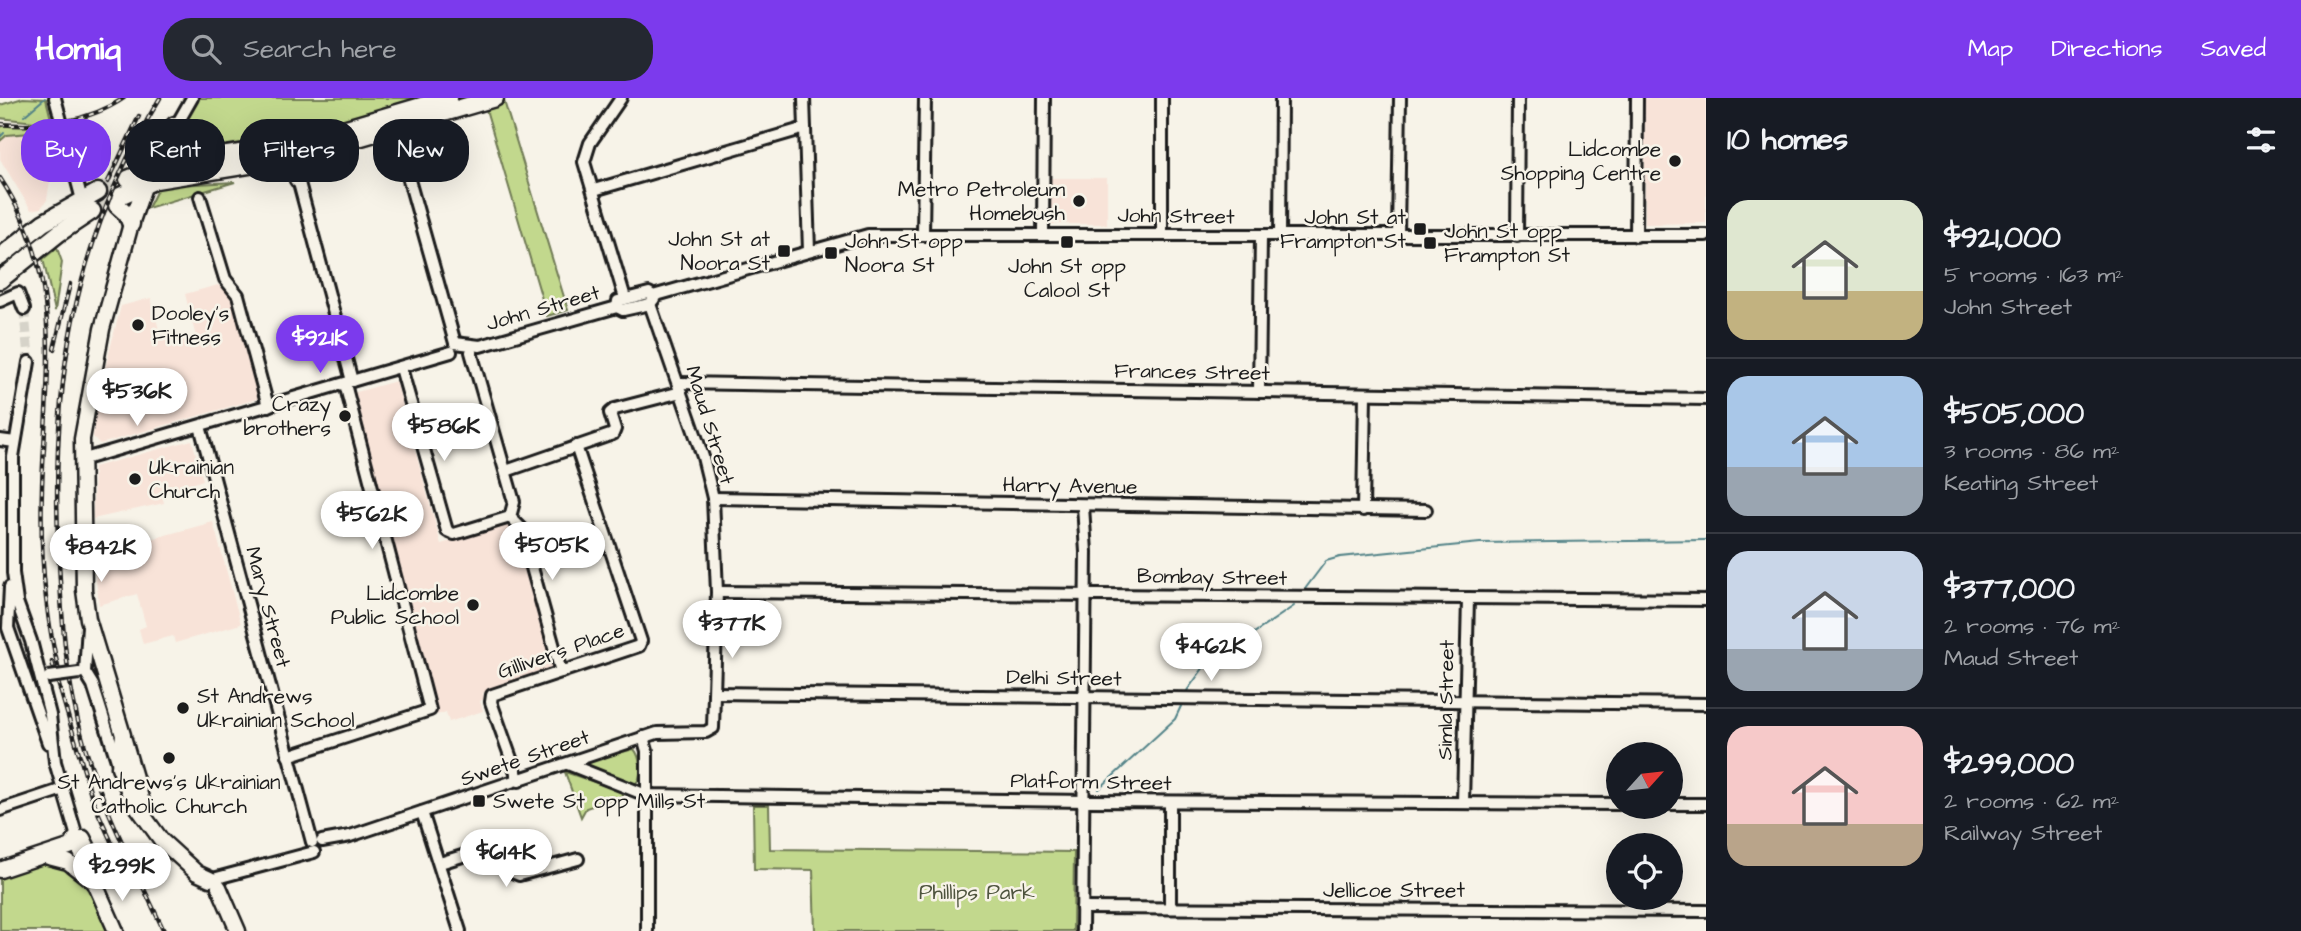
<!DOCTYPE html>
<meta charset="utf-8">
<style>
body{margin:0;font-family:"Architects Daughter",sans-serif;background:#242831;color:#f1f3f6;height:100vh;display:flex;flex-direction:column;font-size:26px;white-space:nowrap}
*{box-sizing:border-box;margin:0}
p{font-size:23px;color:#9ea1a6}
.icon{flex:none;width:38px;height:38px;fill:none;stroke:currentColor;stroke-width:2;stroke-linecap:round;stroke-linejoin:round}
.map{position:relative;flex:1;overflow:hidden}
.side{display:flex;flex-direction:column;background:#171b24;width:595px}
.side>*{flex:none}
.banner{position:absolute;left:21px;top:21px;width:665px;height:63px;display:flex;gap:14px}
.needle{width:46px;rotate:63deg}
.fabs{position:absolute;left:1606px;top:644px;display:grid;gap:14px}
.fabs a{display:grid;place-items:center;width:77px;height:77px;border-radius:50%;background:#171b24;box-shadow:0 7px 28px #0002;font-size:35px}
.price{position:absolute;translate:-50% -60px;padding:0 16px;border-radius:24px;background:#fff;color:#222;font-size:23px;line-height:46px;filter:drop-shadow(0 2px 4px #0008)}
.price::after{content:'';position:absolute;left:50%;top:42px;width:21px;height:16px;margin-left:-10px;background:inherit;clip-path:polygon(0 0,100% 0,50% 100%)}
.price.selected{background:#7c3aed;color:#fff}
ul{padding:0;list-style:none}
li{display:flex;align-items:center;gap:21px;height:175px;padding:0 21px}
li+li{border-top:2px solid #363941}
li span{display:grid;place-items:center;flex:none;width:196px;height:140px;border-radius:21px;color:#555}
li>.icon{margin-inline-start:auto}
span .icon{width:84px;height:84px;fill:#fffc;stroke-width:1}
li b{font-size:30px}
h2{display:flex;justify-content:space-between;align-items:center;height:84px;padding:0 21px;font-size:30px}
.chip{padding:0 24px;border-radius:28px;background:#171b24;box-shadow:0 7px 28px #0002;font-size:24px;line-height:63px}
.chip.selected{background:#7c3aed;color:#fff}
header{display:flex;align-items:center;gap:42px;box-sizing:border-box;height:98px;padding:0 35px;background:#7c3aed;color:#fff}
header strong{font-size:33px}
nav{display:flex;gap:38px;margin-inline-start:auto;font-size:24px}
.search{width:490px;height:63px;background:#242831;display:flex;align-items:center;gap:18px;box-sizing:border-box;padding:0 24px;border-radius:28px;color:#9ea1a6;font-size:26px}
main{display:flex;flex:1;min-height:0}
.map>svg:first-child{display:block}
.built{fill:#f8e3d8}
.green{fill:#c2d88d;stroke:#6f7a54;stroke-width:2}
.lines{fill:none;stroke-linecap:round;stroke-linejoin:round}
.stream{stroke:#528388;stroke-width:2}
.minor-tunnel{stroke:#d6d3c9;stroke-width:10;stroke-dasharray:10 5;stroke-linecap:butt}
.highway-tunnel{stroke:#d6d3c9;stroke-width:16;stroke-dasharray:16 8;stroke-linecap:butt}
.minor-casing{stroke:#1c1c1c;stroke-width:16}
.major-casing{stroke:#1c1c1c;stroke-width:19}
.highway-casing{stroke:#1c1c1c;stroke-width:21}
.minor{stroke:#f7f3e8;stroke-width:10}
.major{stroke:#f7f3e8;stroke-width:14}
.highway{stroke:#f7f3e8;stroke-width:16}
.rail-casing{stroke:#1c1c1c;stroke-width:4.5}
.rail{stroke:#f7f3e8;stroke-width:2;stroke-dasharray:5;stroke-linecap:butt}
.minor-bridge-casing{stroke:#1c1c1c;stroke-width:16;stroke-linecap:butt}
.minor-bridge{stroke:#f7f3e8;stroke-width:10}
.poi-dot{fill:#1c1c1c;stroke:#f7f3e8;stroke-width:2.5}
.labels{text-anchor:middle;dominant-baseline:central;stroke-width:5;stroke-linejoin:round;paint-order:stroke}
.poi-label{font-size:21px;fill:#1c1c1c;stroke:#f7f3e8;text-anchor:end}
.street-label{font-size:21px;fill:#1c1c1c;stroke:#f7f3e8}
.park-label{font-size:21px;fill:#4e543e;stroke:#f7f3e8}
</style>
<header>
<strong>Homiq</strong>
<div class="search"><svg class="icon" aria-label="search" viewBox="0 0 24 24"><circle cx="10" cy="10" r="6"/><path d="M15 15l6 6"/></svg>Search here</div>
<nav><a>Map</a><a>Directions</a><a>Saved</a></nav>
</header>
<main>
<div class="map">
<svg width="1706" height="833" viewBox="0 0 1706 833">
<rect width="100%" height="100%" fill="#f7f3e8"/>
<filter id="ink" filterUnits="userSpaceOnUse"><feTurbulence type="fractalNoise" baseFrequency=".0143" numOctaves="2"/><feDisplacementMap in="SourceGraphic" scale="14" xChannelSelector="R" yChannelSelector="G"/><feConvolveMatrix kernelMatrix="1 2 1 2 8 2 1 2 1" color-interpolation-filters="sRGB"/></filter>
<g filter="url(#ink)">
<g class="built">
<polygon points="1645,0 1706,0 1706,125 1645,126"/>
<polygon points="54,33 57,56 54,57 47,102 41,110 31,112 0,61 0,43 7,37"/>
<rect x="1051" y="80" width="56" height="46"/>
<polygon points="218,187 234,198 260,300 100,346 93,339 97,302 121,208 151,200 160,236 196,239 185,196"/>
<polygon points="396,283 441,446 509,426 515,429 554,569 483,595 484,601 480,603 483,613 449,624 446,614 437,617 353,295"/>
<polygon points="192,342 203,382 162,396 164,405 93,421 94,369"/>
<polygon points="213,424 241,526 175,545 173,538 143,546 139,531 146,528 137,496 99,507 93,457"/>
</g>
<g class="green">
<polygon points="23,0 46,1 54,33 7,37 0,43 0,29 3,28 50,28 49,22 35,24 0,20 0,7"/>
<path d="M 199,0 L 418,0 L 271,43 L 200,57 L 185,52 C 177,31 188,18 199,0 Z"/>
<polygon points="504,3 568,212 547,218 485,8"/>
<polygon points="235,84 148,110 159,88"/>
<polygon points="57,150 62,164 55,213 43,161"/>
<path d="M 634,651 C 641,659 643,680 635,686 L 587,668 L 591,662 Z"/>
<polygon points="565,674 624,694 623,698 586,710 581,719"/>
<polygon points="753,707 769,707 770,751 1074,754 1073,833 815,833 813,772 754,771"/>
<path d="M 48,762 C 84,772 94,802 109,833 L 0,833 L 0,777 Z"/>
</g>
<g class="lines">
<g class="stream">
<polyline points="24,18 45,0"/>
<polyline points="0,39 4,35"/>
<polyline points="1305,491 1326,463 1340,459 1480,445 1706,442"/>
<polyline points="1186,594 1204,569 1294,508"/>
<polyline points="1099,691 1175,621 1182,606"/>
</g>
<polyline class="minor-tunnel" points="24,211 29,264"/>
<g class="highway-tunnel">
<polyline points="98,94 128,81"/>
<polyline points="92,113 120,98"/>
</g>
<g class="minor-casing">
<g id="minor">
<polyline points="55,0 82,102"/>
<polyline points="621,0 590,45 584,64 625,200"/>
<polyline points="804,0 809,153"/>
<polyline points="393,25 455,245"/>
<polyline points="152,70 192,0"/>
<polyline points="294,77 298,81 352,283"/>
<polyline points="594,92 805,30"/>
<polyline points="200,99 225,181 238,197 268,308"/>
<polyline points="923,136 925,0"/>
<polyline points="1043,136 1044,0"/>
<polyline points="1162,137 1162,0"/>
<polyline points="1280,138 1281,0"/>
<polyline points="1398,138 1400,0"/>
<polyline points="1517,138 1518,0"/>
<polyline points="1636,138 1637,0"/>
<polyline points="0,203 18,195 24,211"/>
<polyline points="617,209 618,203 649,195 653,198 868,137 1706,137"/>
<polyline points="455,245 480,248 617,209 623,212 650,206 654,201"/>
<polyline points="471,254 514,404 510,419"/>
<polyline points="29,264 13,359 13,475 17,504 31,543 50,617 55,664 77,739"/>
<polyline points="401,270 447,433 454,436 510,419"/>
<polyline points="678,285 1706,301"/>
<polyline points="1259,294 1261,138"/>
<polyline points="200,328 312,744"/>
<polyline points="0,342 15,344"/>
<polyline points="81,362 451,254"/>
<polyline points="506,373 613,336 615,331 610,315 615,311 681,294"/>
<polyline points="713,400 1426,412"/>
<polyline points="1363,412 1365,297"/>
<polyline points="510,419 521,430 561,574"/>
<polyline points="10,489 8,530 48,645"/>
<polyline points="717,494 1706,502"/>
<polyline points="88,528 85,574 93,587 119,669"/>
<polyline points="715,595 1706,606"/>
<polyline points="643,639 647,653 647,833"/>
<polyline points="288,658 430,612 345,286"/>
<polyline points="568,666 646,697 1089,703 1619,706"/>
<polyline points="519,683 491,604 492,597 639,548 641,543 576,348"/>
<polyline points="1170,704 1170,810"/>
<polyline points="1463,705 1468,501"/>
<polyline points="1671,706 1706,706"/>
<polyline points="0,712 63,691"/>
<polyline points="422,714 460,833"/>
<polyline points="322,743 350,738 657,635 706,634 713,630 717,494 713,400 703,359 650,206"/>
<polyline points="440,765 488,750 495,751 505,771 519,777 578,761"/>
<polyline points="213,781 314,754"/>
<polyline points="1082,810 1706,813"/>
<polyline points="1082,833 1086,454 1083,408"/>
</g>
</g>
<g class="major-casing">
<g id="major">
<polyline points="145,86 131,126 102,231 82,341 84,492 88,521 123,637 119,669 132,702 162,743 197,775 210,781"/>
<polyline points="124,642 143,707"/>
<polyline points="72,748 75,741 83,740 87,748 81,754"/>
<polyline points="81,754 116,833"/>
<polyline points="45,758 68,764 91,782"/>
<polyline points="0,772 72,748"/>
<polyline points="219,789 238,833"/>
</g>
</g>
<g class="highway-casing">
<g id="highway">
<polyline points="175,27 170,49 176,59 189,62"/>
<polyline points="128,81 162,67 285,48 449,0"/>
<polyline points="298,81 298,63 307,55"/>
<polyline points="120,98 156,82 286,61 495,0"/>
<polyline points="117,107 127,116 131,126"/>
<polyline points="0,159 43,125 98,94"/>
<polyline points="0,182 59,135 92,113"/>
</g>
</g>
<use href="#minor" class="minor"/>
<use href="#major" class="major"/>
<use href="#highway" class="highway"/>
<g class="rail-casing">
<g id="rail">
<path d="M 160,0 C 70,149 50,293 59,464 C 62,525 66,583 83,642 C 102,709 135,771 164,833"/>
<path d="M 0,26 C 41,30 89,24 124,0"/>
<path d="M 0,80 C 66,180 46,277 42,389 C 40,450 44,513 59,573"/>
<polyline points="108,84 139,18"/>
<polyline points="54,251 70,186"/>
<polyline points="52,564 93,703 124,772"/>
</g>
</g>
<use href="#rail" class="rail"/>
<g class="minor-bridge-casing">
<polyline id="minor-bridge" points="49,579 79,575"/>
</g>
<use href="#minor-bridge" class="minor-bridge"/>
</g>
</g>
<g class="poi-dot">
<circle cx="1675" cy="63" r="7"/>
<circle cx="1079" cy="103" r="7"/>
<rect x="1413" y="124" width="14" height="14" rx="3.5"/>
<rect x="1060" y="137" width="14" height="14" rx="3.5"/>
<rect x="1423" y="138" width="14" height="14" rx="3.5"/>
<rect x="777" y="146" width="14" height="14" rx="3.5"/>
<rect x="824" y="148" width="14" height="14" rx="3.5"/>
<circle cx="138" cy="227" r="7"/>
<circle cx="345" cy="318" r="7"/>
<circle cx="135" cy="381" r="7"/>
<circle cx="473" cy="507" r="7"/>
<circle cx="183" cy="610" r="7"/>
<circle cx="169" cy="660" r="7"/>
<rect x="472" y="696" width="14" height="14" rx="3.5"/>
</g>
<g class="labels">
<g class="poi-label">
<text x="1661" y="51">Lidcombe<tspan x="1661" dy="24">Shopping Centre</tspan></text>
<text x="1065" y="91">Metro Petroleum<tspan x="1065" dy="24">Homebush</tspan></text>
<text x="1406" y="119">John St at<tspan x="1406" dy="24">Frampton St</tspan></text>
<text x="1444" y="133" text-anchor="start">John St opp<tspan x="1444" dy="24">Frampton St</tspan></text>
<text x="770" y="141">John St at<tspan x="770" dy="24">Noora St</tspan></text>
<text x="845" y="143" text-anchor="start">John St opp<tspan x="845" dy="24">Noora St</tspan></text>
<text x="1067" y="168" text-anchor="middle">John St opp<tspan x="1067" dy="24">Calool St</tspan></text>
<text x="152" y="215" text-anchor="start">Dooley's<tspan x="152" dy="24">Fitness</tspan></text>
<text x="331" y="306">Crazy<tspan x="331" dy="24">brothers</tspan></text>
<text x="149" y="369" text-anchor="start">Ukrainian<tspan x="149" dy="24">Church</tspan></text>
<text x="459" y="495">Lidcombe<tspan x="459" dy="24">Public School</tspan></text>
<text x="197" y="598" text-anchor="start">St Andrews<tspan x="197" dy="24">Ukrainian School</tspan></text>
<text x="169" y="684" text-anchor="middle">St Andrews’s Ukrainian<tspan x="169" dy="24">Catholic Church</tspan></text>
<text x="493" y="703" text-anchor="start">Swete St opp Mills St</text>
</g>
<g class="street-label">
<text transform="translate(1176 118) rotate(1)">John Street</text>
<text transform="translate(543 210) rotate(-16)">John Street</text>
<text transform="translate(1192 274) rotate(1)">Frances Street</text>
<text transform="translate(710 327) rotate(73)">Maud Street</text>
<text transform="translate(1070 388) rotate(1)">Harry Avenue</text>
<text transform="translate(1212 479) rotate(1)">Bombay Street</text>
<text transform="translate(268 509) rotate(75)">Mary Street</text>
<text transform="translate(561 553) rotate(-19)">Gillivers Place</text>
<text transform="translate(1064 580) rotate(1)">Delhi Street</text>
<text transform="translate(1446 602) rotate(-89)">Simla Street</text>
<text transform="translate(525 660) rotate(-19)">Swete Street</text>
<text transform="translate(1091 684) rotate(1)">Platform Street</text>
<text x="1394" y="792">Jellicoe Street</text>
</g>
<g class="park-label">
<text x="977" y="794">Phillips Park</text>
</g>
</g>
</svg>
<div class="fabs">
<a><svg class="needle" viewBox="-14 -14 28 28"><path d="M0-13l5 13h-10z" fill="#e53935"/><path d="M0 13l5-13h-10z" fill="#9ea1a6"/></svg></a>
<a><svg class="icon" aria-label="locate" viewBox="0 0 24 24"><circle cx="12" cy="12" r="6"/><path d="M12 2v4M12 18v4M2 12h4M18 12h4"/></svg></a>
</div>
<b class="price selected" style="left:320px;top:277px">$921K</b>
<b class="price" style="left:137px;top:330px">$536K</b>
<b class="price" style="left:444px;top:365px">$586K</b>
<b class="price" style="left:372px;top:453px">$562K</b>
<b class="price" style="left:552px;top:484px">$505K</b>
<b class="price" style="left:101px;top:486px">$842K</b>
<b class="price" style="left:732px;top:562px">$377K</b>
<b class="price" style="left:1211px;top:585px">$462K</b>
<b class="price" style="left:506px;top:791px">$614K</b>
<b class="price" style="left:122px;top:805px">$299K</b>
<div class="banner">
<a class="chip selected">Buy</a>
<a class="chip">Rent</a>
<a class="chip">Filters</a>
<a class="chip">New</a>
</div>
</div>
<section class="side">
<h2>10 homes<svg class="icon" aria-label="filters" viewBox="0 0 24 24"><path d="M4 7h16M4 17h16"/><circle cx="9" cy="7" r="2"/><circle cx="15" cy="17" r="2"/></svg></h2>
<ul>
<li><span style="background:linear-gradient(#dfe7d0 65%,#c2b280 0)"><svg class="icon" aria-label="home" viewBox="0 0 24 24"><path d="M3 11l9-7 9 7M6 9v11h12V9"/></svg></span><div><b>$921,000</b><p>5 rooms · 163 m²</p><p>John Street</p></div></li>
<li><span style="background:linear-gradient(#a9c7e8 65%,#9aa5b1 0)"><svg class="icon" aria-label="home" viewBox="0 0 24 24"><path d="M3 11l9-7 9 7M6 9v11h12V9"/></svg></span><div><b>$505,000</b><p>3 rooms · 86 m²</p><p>Keating Street</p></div></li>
<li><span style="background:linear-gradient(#c9d6e8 70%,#9aa5b1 0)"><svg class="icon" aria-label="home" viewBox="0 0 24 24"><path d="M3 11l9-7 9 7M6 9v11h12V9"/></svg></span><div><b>$377,000</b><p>2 rooms · 76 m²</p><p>Maud Street</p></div></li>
<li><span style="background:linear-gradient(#f6c9c9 70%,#b9a48a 0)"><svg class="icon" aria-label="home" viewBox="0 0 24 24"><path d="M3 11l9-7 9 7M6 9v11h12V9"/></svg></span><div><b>$299,000</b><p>2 rooms · 62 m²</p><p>Railway Street</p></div></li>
</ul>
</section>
</main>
